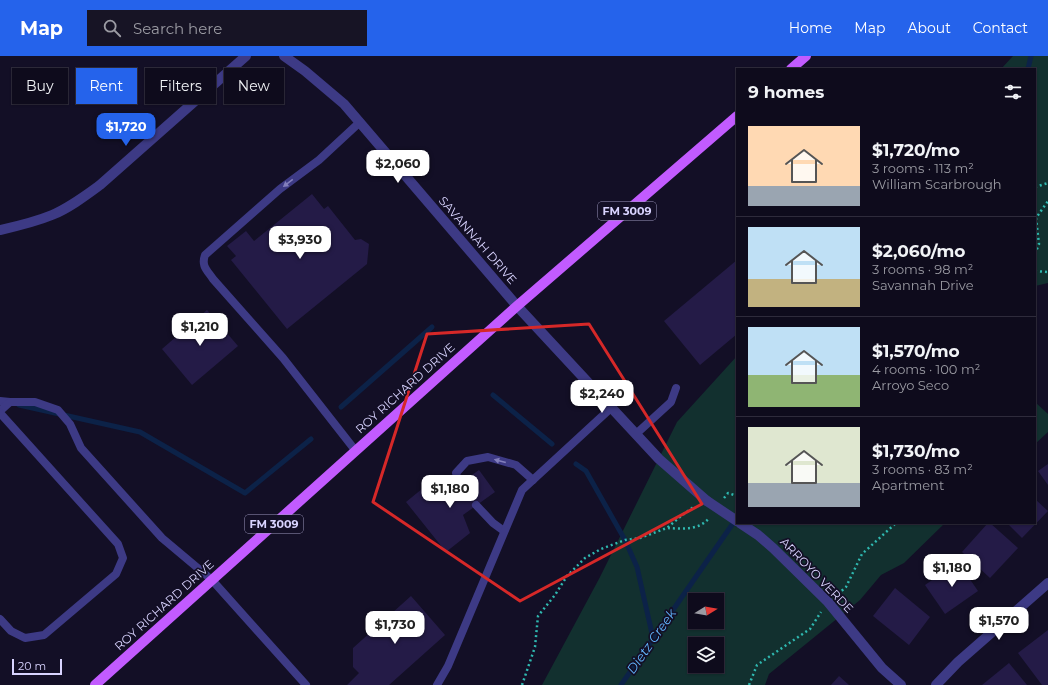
<!DOCTYPE html>
<meta charset="utf-8">
<style>
body{margin:0;font-family:Montserrat,sans-serif;background:#171425;color:#f1f3f6;height:100vh;display:flex;flex-direction:column;font-size:15px;white-space:nowrap}
*{box-sizing:border-box;margin:0}
p{font-size:13px;color:#9b9ba3}
.icon{flex:none;width:22px;height:22px;fill:none;stroke:currentColor;stroke-width:2;stroke-linecap:round;stroke-linejoin:round}
.map{position:relative;flex:1;overflow:hidden}
.drawer{position:absolute;left:736px;top:12px;width:300px;height:456px;display:flex;flex-direction:column;background:#0e0b1c;border-radius:0px;box-shadow:0 1px 3px #0004,0 0 0 1px #2e2b3b}
.drawer>*{flex:none}
.guide{position:absolute;left:12px;top:12px;width:380px;height:36px;display:flex;gap:8px}
.needle{width:26px;rotate:79deg}
.tools{position:absolute;left:688px;top:537px;display:grid;gap:8px}
.tools a{display:grid;place-items:center;width:36px;height:36px;border-radius:0px;background:#0e0b1c;box-shadow:0 1px 3px #0004,0 0 0 1px #2e2b3b;font-size:20px}
.scale{position:absolute;left:12px;bottom:10px;width:50px;box-sizing:border-box;padding-left:4px;border:2px solid #d9d4ff;border-top:0;font-size:11px;line-height:14px;white-space:nowrap;color:#d9d4ff;-webkit-text-stroke:3px #130f26;paint-order:stroke}
.price{position:absolute;translate:-50% -34px;padding:0 9px;border-radius:8px;background:#fff;color:#222;font-size:13px;line-height:26px;filter:drop-shadow(0 1px 2px #0008)}
.price::after{content:'';position:absolute;left:50%;top:24px;width:12px;height:9px;margin-left:-6px;background:inherit;clip-path:polygon(0 0,100% 0,50% 100%)}
.price.current{background:#2563eb;color:#fff}
ul{padding:0;list-style:none}
li{display:flex;align-items:center;gap:12px;height:100px;padding:0 12px}
li+li{border-top:1px solid #2e2b3b}
li span{display:grid;place-items:center;flex:none;width:112px;height:80px;border-radius:0px;color:#555}
li>.icon{margin-inline-start:auto}
span .icon{width:48px;height:48px;fill:#fffc;stroke-width:1}
li b{font-size:17px}
h2{display:flex;justify-content:space-between;align-items:center;height:48px;padding:0 12px;font-size:17px}
.tag{padding:0 14px;border-radius:0px;background:#0e0b1c;box-shadow:0 1px 3px #0004,0 0 0 1px #2e2b3b;font-size:14px;line-height:36px}
.tag.current{background:#2563eb;color:#fff}
header{display:flex;align-items:center;gap:24px;box-sizing:border-box;height:56px;padding:0 20px;background:#2563eb;color:#fff}
header strong{font-size:19px}
nav{display:flex;gap:22px;margin-inline-start:auto;font-size:14px}
.search{width:280px;height:36px;background:#171425;display:flex;align-items:center;gap:10px;box-sizing:border-box;padding:0 14px;border-radius:0px;color:#9b9ba3;font-size:15px}
.map>svg:first-child{display:block}
.green{fill:#12302f;fill-rule:evenodd}
.lines{fill:none;stroke-linecap:round;stroke-linejoin:round}
.stream{stroke:#0c2248;stroke-width:5}
.building{fill:#241b47}
.path{stroke:#2fb8b0;stroke-width:2.5;stroke-dasharray:2 3;stroke-linecap:butt}
.service{stroke:#3d3a85;stroke-width:8}
.minor{stroke:#3d3a85;stroke-width:10}
.tertiary{stroke:#3d3a85;stroke-width:10}
.primary{stroke:#c25bff;stroke-width:10}
.minor-bridge{stroke:#3d3a85;stroke-width:10}
.oneway{fill:#837fbc}
.marked{fill:none;stroke:#d62828;stroke-width:3;stroke-linejoin:round}
.labels{text-anchor:middle;dominant-baseline:central;stroke-width:3.5;stroke-linejoin:round;paint-order:stroke}
.shield{fill:#130f26;stroke:#9e99be;stroke-width:1}
.shield-label{font-size:11px;font-weight:bold;fill:#d9d4ff}
.street-label{font-size:12px;fill:#d9d4ff;stroke:#130f26}
.water-label{font-size:13px;font-style:italic;fill:#62b6ff;stroke:#130f26}
</style>
<header>
<strong>Map</strong>
<div class="search"><svg class="icon" aria-label="search" viewBox="0 0 24 24"><circle cx="10" cy="10" r="6"/><path d="M15 15l6 6"/></svg>Search here</div>
<nav><a>Home</a><a>Map</a><a>About</a><a>Contact</a></nav>
</header>
<div class="map">
<svg width="1048" height="629" viewBox="0 0 1048 629">
<rect width="100%" height="100%" fill="#130f26"/>
<g class="green">
<polygon points="1013,0 1048,0 1048,227 1035,230 1035,13 1001,13"/>
<path d="M 737,300 L 737,467 L 945,467 L 904,507 L 881,519 L 860,544 L 769,618 L 765,629 L 542,629 L 600,521 L 677,366 ZM 695,544 L 717,544 L 717,566 L 695,566 ZM 695,588 L 717,588 L 717,610 L 695,610 Z"/>
<polygon points="1035,346 1048,358 1048,376 1035,388"/>
</g>
<g class="lines">
<g class="stream">
<polyline points="1028,13 1031,0"/>
<polyline points="493,339 552,388"/>
<polyline points="19,349 140,376 245,437 311,383"/>
<polyline points="341,351 432,271"/>
<polyline points="576,408 586,415 625,484 637,511 653,582"/>
<polyline points="621,629 736,463"/>
</g>
</g>
<g class="building">
<polygon points="312,138 324,153 328,150 355,184 361,183 369,188 367,208 287,273 231,204 236,200 227,190 246,175 254,185"/>
<polygon points="737,204 737,278 700,309 664,265"/>
<polygon points="207,254 238,290 192,329 162,293"/>
<polygon points="1048,408 1048,429 1038,415"/>
<polygon points="479,414 495,436 463,459 470,477 446,496 406,446 428,428 445,438"/>
<polygon points="1035,443 1048,455 1022,482 1007,467 1035,467"/>
<polygon points="988,467 990,467 1018,492 990,522 962,496"/>
<polygon points="958,506 978,535 945,558 925,529"/>
<polygon points="895,532 930,561 909,589 873,560"/>
<polygon points="411,540 445,579 389,629 347,629 359,617 353,611 353,592"/>
<polygon points="1048,574 1048,629 1042,629 1018,597"/>
<polygon points="1009,607 1027,629 982,629"/>
<polygon points="839,620 849,629 831,629"/>
</g>
<g class="lines">
<g class="path">
<polyline points="1035,131 1048,127"/>
<polyline points="1035,198 1039,188 1036,162 1048,145"/>
<polyline points="1035,215 1048,216"/>
<polyline points="724,442 728,437 737,440"/>
<path d="M 668,472 C 682,473 700,474 709,462"/>
<polyline points="838,538 846,531 862,498 896,467"/>
<polyline points="522,629 535,591 538,560 555,539 567,520 585,502 601,493 625,484 640,482 667,472 681,460 695,450"/>
<polyline points="749,629 757,609 810,573 821,556"/>
</g>
<g class="service">
<polyline points="0,345 10,346"/>
<polyline points="0,355 10,346 35,346 58,354 70,368 81,392 162,482 212,524 306,629"/>
<polyline points="0,357 118,488 123,502 116,518 44,579 25,582 11,575 0,563"/>
<polyline points="636,378 671,346 676,332"/>
<path d="M 355,394 L 283,302 L 213,223 C 207,214 201,210 205,199 L 280,133 L 319,104 L 360,66"/>
<polyline points="459,428 456,417 467,405 488,401 516,409 533,424"/>
<polyline points="476,449 493,467 504,475"/>
<polyline points="437,629 448,610 522,434 611,352"/>
</g>
<g class="minor">
<path d="M 0,174 C 18,170 35,166 52,159 C 69,152 85,140 100,129 L 246,0"/>
<polyline points="517,250 659,403 707,445"/>
<polyline points="740,467 758,479 773,492 828,546 882,612 901,629"/>
<polyline points="936,629 958,606 1048,527"/>
</g>
<polyline class="tertiary" points="284,0 305,15 344,48 517,250"/>
<g class="primary">
<polyline points="791,13 806,0"/>
<polyline points="95,629 517,250 737,60"/>
</g>
<polyline class="minor-bridge" points="707,445 737,465"/>
</g>
<defs><path id="oneway-solid" d="M-6-.8H1V-3.2L6.5 0L1 3.2V.8H-6Z"/></defs>
<g class="oneway">
<use href="#oneway-solid" transform="translate(288 127) rotate(143)"/>
<use href="#oneway-solid" transform="translate(500 405) rotate(-165)"/>
</g>
<path class="marked" d="M 589,268 L 702,448 L 520,545 L 373,446 L 427,278 Z"/>
<g class="labels">
<g class="shield">
<rect x="598" y="146" width="58" height="18" rx="3"/>
<rect x="245" y="459" width="58" height="18" rx="3"/>
</g>
<g class="shield-label">
<text x="627" y="155">FM 3009</text>
<text x="274" y="468">FM 3009</text>
</g>
<g class="street-label">
<text transform="translate(478 184) rotate(49)">SAVANNAH DRIVE</text>
<text transform="translate(405 332) rotate(-42)">ROY RICHARD DRIVE</text>
<text transform="translate(817 519) rotate(46)">ARROYO VERDE</text>
<text transform="translate(164 549) rotate(-42)">ROY RICHARD DRIVE</text>
</g>
<g class="water-label">
<text transform="translate(651 585) rotate(-55)">Dietz Creek</text>
</g>
</g>
</svg>
<div class="tools">
<a><svg class="needle" viewBox="-14 -14 28 28"><path d="M0-13l5 13h-10z" fill="#e53935"/><path d="M0 13l5-13h-10z" fill="#9b9ba3"/></svg></a>
<a><svg class="icon" aria-label="layers" viewBox="0 0 24 24"><path d="M12 4l9 5-9 5-9-5zM3 14l9 5 9-5"/></svg></a>
</div>
<div class="scale">20 m</div>
<b class="price current" style="left:126px;top:91px">$1,720</b>
<b class="price" style="left:398px;top:128px">$2,060</b>
<b class="price" style="left:300px;top:204px">$3,930</b>
<b class="price" style="left:200px;top:291px">$1,210</b>
<b class="price" style="left:602px;top:358px">$2,240</b>
<b class="price" style="left:450px;top:453px">$1,180</b>
<b class="price" style="left:952px;top:532px">$1,180</b>
<b class="price" style="left:999px;top:585px">$1,570</b>
<b class="price" style="left:395px;top:589px">$1,730</b>
<div class="guide">
<a class="tag">Buy</a>
<a class="tag current">Rent</a>
<a class="tag">Filters</a>
<a class="tag">New</a>
</div>
<section class="drawer">
<h2>9 homes<svg class="icon" aria-label="filters" viewBox="0 0 24 24"><path d="M4 7h16M4 17h16"/><circle cx="9" cy="7" r="2"/><circle cx="15" cy="17" r="2"/></svg></h2>
<ul>
<li><span style="background:linear-gradient(#ffd9b3 75%,#9aa5b1 0)"><svg class="icon" aria-label="home" viewBox="0 0 24 24"><path d="M3 11l9-7 9 7M6 9v11h12V9"/></svg></span><div><b>$1,720/mo</b><p>3 rooms · 113 m²</p><p>William Scarbrough</p></div></li>
<li><span style="background:linear-gradient(#bfe0f5 65%,#c2b280 0)"><svg class="icon" aria-label="home" viewBox="0 0 24 24"><path d="M3 11l9-7 9 7M6 9v11h12V9"/></svg></span><div><b>$2,060/mo</b><p>3 rooms · 98 m²</p><p>Savannah Drive</p></div></li>
<li><span style="background:linear-gradient(#bfe0f5 60%,#8fb573 0)"><svg class="icon" aria-label="home" viewBox="0 0 24 24"><path d="M3 11l9-7 9 7M6 9v11h12V9"/></svg></span><div><b>$1,570/mo</b><p>4 rooms · 100 m²</p><p>Arroyo Seco</p></div></li>
<li><span style="background:linear-gradient(#dfe7d0 70%,#9aa5b1 0)"><svg class="icon" aria-label="home" viewBox="0 0 24 24"><path d="M3 11l9-7 9 7M6 9v11h12V9"/></svg></span><div><b>$1,730/mo</b><p>3 rooms · 83 m²</p><p>Apartment</p></div></li>
</ul>
</section>
</div>
